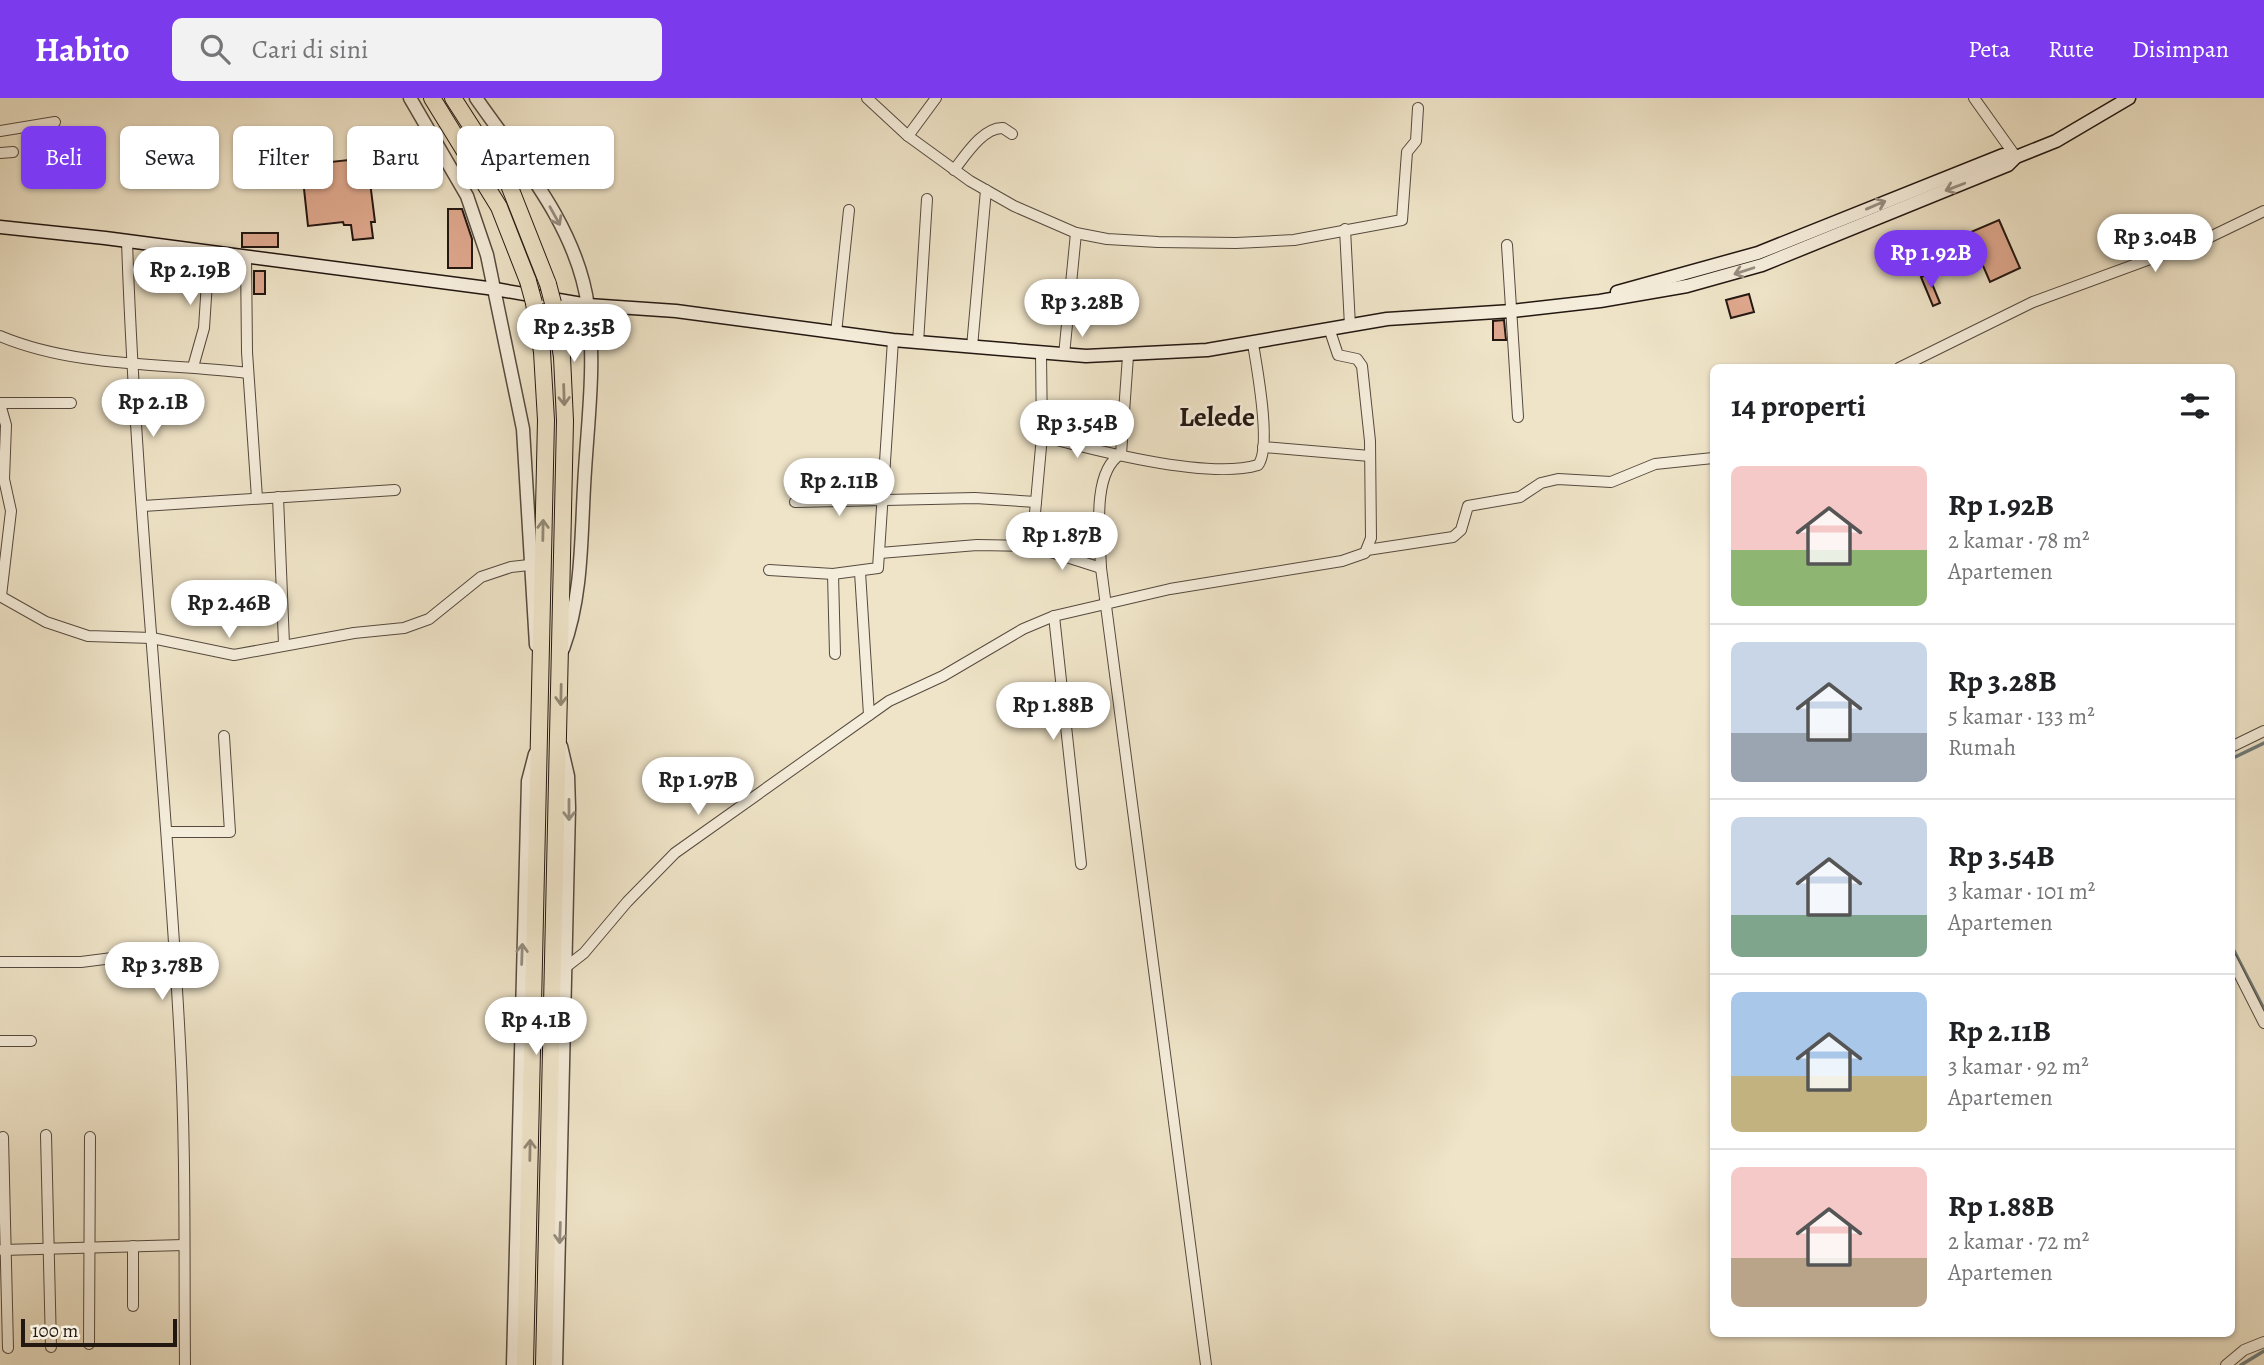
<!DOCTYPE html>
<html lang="id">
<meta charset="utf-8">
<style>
body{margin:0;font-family:Alegreya,serif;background:#f2f2f2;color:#202124;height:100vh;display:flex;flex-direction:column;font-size:26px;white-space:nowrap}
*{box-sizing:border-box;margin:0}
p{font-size:23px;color:#757577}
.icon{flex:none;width:38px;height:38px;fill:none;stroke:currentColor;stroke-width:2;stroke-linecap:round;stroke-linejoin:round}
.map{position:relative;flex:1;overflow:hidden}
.drawer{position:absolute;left:1710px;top:266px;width:525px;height:973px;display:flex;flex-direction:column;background:#fff;border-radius:10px;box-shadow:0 2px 5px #0004}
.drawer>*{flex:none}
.top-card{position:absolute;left:21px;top:28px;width:665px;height:63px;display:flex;gap:14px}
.scale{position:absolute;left:21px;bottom:18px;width:156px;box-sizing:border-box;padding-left:7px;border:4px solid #231711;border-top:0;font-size:19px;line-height:24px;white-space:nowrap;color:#231711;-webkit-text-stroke:5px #f5eddb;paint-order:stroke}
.price{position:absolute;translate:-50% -60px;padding:0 16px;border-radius:24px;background:#fff;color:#222;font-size:23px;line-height:46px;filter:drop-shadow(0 2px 4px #0008)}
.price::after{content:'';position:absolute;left:50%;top:42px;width:21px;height:16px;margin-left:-10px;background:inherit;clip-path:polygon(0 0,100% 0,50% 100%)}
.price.current{background:#7c3aed;color:#fff}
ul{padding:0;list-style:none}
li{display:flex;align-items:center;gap:21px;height:175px;padding:0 21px}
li+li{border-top:2px solid #e0e0e0}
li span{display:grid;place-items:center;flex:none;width:196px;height:140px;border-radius:10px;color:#555}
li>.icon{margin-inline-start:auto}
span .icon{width:84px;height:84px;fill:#fffc;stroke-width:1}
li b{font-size:30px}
h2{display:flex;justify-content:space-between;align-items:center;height:84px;padding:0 21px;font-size:30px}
.chip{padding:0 24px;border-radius:10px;background:#fff;box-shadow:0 2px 5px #0004;font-size:24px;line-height:63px}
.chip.current{background:#7c3aed;color:#fff}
header{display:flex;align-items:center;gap:42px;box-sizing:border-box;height:98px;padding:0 35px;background:#7c3aed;color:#fff}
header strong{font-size:33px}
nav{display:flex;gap:38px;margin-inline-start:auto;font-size:24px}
.search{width:490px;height:63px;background:#f2f2f2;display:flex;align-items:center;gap:18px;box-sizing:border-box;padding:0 24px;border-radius:10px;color:#757577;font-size:26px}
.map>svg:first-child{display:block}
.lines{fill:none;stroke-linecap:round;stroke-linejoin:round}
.stream{stroke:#6c7a79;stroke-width:3.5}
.building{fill:#dfa88e;stroke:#231711;stroke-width:2}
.minor-casing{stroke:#564a3f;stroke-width:12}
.tertiary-casing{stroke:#564a3f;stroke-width:15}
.secondary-casing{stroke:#231711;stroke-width:15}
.trunk-casing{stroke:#231711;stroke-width:18}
.minor{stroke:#f5eddb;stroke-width:10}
.tertiary{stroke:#f5eddb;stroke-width:12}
.secondary{stroke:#f5eddb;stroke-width:12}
.trunk{stroke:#efe4c8;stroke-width:16}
.trunk-bridge-casing{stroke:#231711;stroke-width:18;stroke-linecap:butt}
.trunk-bridge{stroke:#efe4c8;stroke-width:16}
.oneway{stroke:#968d80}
.oneway2{stroke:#938876}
.labels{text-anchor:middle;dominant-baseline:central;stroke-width:5;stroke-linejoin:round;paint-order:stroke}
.quarter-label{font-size:28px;font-weight:bold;fill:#231711;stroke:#f5eddb}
</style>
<header>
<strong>Habito</strong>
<div class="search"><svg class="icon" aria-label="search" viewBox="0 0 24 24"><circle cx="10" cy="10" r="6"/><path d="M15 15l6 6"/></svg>Cari di sini</div>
<nav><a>Peta</a><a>Rute</a><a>Disimpan</a></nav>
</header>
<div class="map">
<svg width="2264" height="1267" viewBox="0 0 2264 1267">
<rect width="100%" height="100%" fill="#efe4c8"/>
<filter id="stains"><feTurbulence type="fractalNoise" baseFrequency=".00286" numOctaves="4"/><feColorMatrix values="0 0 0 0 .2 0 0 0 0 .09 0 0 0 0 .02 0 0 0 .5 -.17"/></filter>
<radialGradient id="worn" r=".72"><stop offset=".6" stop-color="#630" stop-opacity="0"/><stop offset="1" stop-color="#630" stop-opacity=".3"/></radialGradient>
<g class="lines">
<g class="stream">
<polyline points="2231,661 2264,645"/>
<polyline points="2231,847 2264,911"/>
<polyline points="2241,1267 2264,1253"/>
</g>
</g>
<g class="building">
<polygon points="331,60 331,64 367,60 375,124 371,124 373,140 353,142 351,127 344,127 343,124 308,128 301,63"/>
<polygon points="448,111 462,111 472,141 472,170 448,170"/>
<polygon points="1999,122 2020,170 1990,184 1978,156 1932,174 1924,154"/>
<rect x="242" y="135" width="36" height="14"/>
<rect x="254" y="173" width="11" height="23"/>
<polygon points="1928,176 1940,205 1933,208 1921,179"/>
<polygon points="1749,196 1754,214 1731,220 1726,202"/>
<polygon points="1504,222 1506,242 1493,242 1493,223"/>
</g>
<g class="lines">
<g class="minor-casing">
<g id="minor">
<polyline points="867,0 908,38 970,83 1014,108 1076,135 1107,141 1158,144 1236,145 1294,142 1402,122 1407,54 1416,43 1418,10"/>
<polyline points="1974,0 2016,59"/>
<polyline points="0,33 55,24"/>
<polyline points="908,38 936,0"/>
<polyline points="0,55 13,54"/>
<path d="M 954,72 C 965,58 983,29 1003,30 L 1012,36"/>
<polyline points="1345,131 1350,228"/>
<path d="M 127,143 C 136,410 166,677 180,944 C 186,1052 184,1160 185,1267"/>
<polyline points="1507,147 1518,319"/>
<polyline points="246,158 247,254 257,400"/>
<polyline points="836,235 849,112"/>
<path d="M 0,238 C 76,270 167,265 248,275"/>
<polyline points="918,245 927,101"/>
<polyline points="972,249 986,92"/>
<polyline points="1064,257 1076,135"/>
<polyline points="193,269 204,230 209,153"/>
<polyline points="1899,270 2033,204 2210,139 2264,113"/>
<polyline points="0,305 71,305"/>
<polyline points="0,306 6,327 4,381 11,413 1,498"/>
<path d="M 1042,338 C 1093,352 1209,382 1258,367 C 1272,350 1257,270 1253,246"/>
<polyline points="1263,349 1370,358"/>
<path d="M 1121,356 C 1091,374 1100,439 1101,470 L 1206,1267"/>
<polyline points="1121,356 1128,258"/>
<polyline points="278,399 284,546"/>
<polyline points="795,404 975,400 1036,404"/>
<polyline points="143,408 395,392"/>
<polyline points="1032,448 1042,338 1041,256"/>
<polyline points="1367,452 1453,439 1461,432 1468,408 1520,399 1541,385 1558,381 1611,384 1655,366 1713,360"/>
<polyline points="880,455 977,447 1032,448 1101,470"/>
<polyline points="769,472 833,476 878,470 893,242"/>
<polyline points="860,474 869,617"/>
<polyline points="833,476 835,556"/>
<polyline points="0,498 46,524 88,538 152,540 234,557 354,535 404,530 429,521 481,479 511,469 529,467"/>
<polyline points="1054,518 1081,766"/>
<polyline points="2231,649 2264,633"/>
<polyline points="167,734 230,734 224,638"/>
<polyline points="2231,860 2264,925"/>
<polyline points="0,864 81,864 175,852"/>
<polyline points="566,869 584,855 627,804 675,755 889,603 943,578 1023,531 1054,518 1170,491 1342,463 1365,455 1371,440 1370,343 1362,268 1357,261 1338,257 1330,233"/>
<polyline points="0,943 31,943"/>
<polyline points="46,1037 51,1249"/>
<polyline points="3,1039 8,1250"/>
<polyline points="2,1152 184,1147"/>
<polyline points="133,1208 133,1148"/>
<polyline points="89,1246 90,1039"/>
<polyline points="2226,1267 2244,1252 2264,1244"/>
</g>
</g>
<g class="tertiary-casing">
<g id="tertiary">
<polyline points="410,0 467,98 487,157 523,331 536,547"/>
<path d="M 476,0 C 520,63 578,130 588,209 C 596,268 587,329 584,389 C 581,443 582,499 563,551"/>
<polyline points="513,1267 528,683 535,656"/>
<polyline points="556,1267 569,710 568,678 561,648"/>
</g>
</g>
<g class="secondary-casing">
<g id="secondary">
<polyline points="0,129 105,140 495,191 588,207 676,213 893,242 1086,258 1207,252 1387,221 1512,213 1600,203 1687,188 1762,167 2008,67 2016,59 2056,43 2129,0"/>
<polyline points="1617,194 1758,155 2003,57 2016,59"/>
</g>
</g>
<g class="trunk-casing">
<g id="trunk">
<polyline points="432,0 499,109 528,183"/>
<polyline points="453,0 509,87 548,186"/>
<polyline points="525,1267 546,322 542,254 534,205"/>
<polyline points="544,1267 565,323 562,259 553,205"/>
</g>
</g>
<use href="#minor" class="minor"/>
<use href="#tertiary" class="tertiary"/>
<use href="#secondary" class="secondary"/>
<use href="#trunk" class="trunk"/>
<g class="trunk-bridge-casing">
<g id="trunk-bridge">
<polyline points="528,183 534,205"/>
<polyline points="548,186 553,205"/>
</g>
</g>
<use href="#trunk-bridge" class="trunk-bridge"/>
</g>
<defs><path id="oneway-shaft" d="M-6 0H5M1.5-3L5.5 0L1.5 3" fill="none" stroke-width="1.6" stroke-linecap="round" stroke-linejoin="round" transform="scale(1.75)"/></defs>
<g class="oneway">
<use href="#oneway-shaft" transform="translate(1955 89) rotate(159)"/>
<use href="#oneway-shaft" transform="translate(1876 107) rotate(-23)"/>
<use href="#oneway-shaft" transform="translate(555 118) rotate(61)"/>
<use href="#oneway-shaft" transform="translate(1744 173) rotate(162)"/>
<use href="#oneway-shaft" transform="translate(569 712) rotate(90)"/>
<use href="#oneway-shaft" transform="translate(522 856) rotate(-88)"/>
<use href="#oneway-shaft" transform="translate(560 1135) rotate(92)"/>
</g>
<g class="oneway2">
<use href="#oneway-shaft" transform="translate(564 297) rotate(88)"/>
<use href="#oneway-shaft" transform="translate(543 432) rotate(-89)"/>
<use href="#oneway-shaft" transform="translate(561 597) rotate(91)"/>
<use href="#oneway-shaft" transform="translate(530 1052) rotate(-89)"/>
</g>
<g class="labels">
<g class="quarter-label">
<text x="1217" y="319">Lelede</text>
</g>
</g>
<rect width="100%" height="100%" filter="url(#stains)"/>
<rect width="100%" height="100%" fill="url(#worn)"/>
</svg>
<div class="scale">100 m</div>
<b class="price" style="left:2155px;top:176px">Rp 3.04B</b>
<b class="price current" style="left:1931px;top:192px">Rp 1.92B</b>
<b class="price" style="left:190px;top:209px">Rp 2.19B</b>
<b class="price" style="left:1082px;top:241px">Rp 3.28B</b>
<b class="price" style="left:574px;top:266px">Rp 2.35B</b>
<b class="price" style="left:153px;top:341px">Rp 2.1B</b>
<b class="price" style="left:1077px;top:362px">Rp 3.54B</b>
<b class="price" style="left:839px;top:420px">Rp 2.11B</b>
<b class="price" style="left:1062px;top:474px">Rp 1.87B</b>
<b class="price" style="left:229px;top:542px">Rp 2.46B</b>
<b class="price" style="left:1053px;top:644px">Rp 1.88B</b>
<b class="price" style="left:698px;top:719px">Rp 1.97B</b>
<b class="price" style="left:162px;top:904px">Rp 3.78B</b>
<b class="price" style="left:536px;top:959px">Rp 4.1B</b>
<div class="top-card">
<a class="chip current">Beli</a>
<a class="chip">Sewa</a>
<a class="chip">Filter</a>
<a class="chip">Baru</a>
<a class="chip">Apartemen</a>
</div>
<section class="drawer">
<h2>14 properti<svg class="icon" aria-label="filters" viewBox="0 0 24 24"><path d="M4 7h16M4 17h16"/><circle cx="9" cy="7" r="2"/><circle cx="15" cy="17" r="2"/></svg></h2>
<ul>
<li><span style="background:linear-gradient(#f6c9c9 60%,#8fb573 0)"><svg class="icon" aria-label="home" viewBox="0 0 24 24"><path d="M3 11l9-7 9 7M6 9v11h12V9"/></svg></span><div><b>Rp 1.92B</b><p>2 kamar · 78 m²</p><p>Apartemen</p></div></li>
<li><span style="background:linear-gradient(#c9d6e8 65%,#9aa5b1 0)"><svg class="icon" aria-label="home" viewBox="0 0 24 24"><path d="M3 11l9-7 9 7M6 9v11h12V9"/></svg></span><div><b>Rp 3.28B</b><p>5 kamar · 133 m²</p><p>Rumah</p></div></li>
<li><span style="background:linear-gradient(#c9d6e8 70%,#7fa58c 0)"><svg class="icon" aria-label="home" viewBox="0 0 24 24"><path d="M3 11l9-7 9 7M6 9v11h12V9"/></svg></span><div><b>Rp 3.54B</b><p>3 kamar · 101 m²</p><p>Apartemen</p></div></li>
<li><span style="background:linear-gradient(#a9c7e8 60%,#c2b280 0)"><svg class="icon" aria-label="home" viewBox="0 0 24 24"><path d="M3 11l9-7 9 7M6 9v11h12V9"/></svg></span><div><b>Rp 2.11B</b><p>3 kamar · 92 m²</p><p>Apartemen</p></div></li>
<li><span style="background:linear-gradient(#f6c9c9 65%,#b9a48a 0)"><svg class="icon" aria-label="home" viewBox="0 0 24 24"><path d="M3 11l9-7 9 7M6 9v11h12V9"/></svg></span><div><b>Rp 1.88B</b><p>2 kamar · 72 m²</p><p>Apartemen</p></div></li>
</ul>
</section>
</div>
